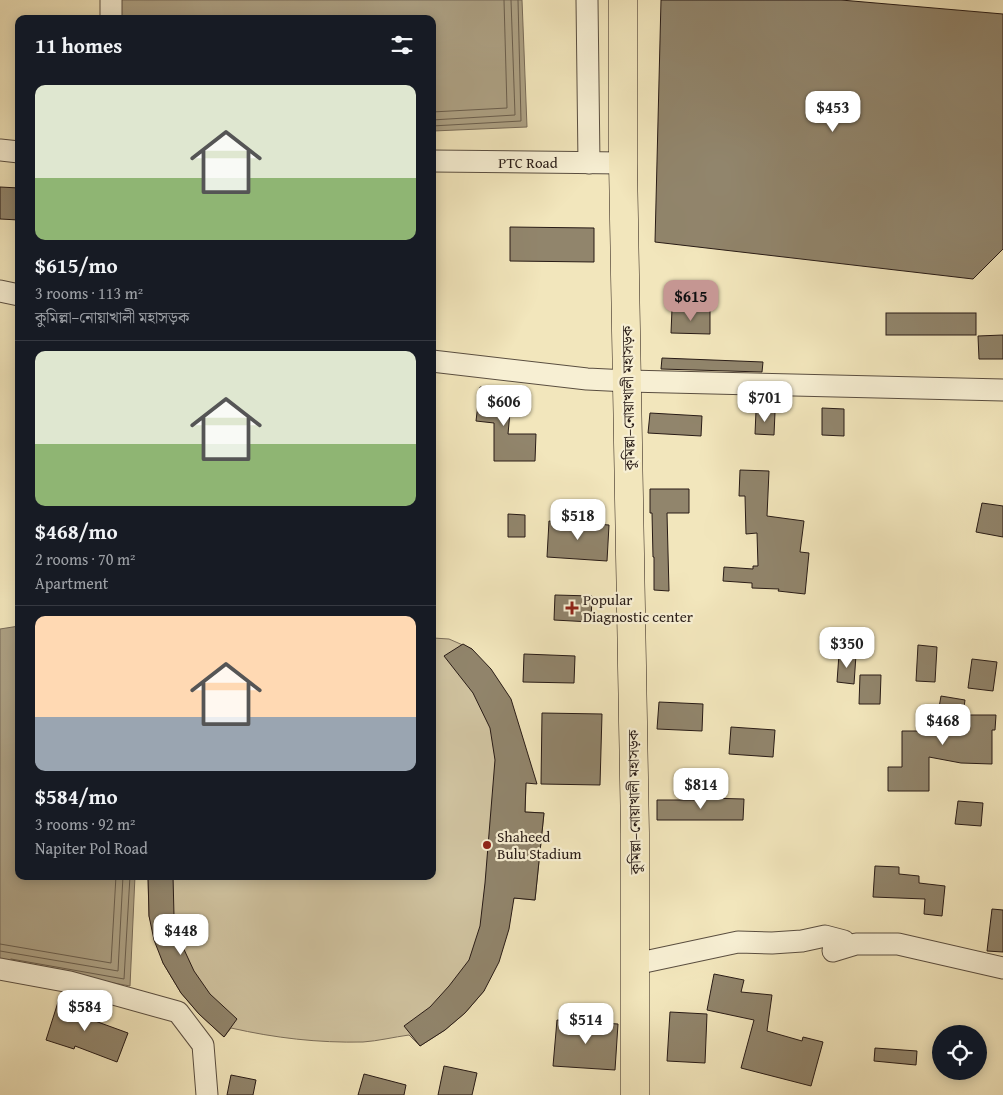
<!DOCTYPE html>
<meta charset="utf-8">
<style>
body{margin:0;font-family:"Gentium Book Plus","Noto Serif Bengali",serif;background:#242831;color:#f1f3f6;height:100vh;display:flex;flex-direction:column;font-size:19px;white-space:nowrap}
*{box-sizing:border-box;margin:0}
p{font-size:16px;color:#9ea1a6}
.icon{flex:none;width:28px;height:28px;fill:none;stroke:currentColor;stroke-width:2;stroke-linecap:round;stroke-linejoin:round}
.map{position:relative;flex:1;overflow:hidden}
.sheet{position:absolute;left:15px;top:15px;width:421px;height:865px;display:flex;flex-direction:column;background:#171b24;border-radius:10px;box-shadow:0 2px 12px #0003}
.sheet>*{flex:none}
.buttons{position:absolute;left:932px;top:1025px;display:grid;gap:10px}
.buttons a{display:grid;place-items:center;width:55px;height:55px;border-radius:50%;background:#171b24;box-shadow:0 2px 12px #0003;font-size:25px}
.price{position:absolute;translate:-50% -42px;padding:0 11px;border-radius:10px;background:#fff;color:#222;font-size:16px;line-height:32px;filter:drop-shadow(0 1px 2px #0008)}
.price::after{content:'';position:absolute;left:50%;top:30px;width:15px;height:11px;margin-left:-8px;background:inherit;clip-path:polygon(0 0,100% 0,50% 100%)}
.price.active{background:#c59692;color:#111}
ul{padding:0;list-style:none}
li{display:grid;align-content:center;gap:10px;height:265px;padding:0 20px}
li+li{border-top:1px solid #363941}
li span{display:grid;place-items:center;height:155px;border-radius:10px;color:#555}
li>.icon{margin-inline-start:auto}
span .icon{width:90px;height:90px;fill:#fffc;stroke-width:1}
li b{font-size:21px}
h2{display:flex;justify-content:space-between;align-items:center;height:60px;padding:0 20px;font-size:21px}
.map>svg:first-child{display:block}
.green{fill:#d0c3a0;stroke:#7c6f5b}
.water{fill:#ada184;stroke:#786b58}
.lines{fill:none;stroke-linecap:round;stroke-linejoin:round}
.shore{stroke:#6a5e4d;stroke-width:1}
.building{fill:#91856c;stroke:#281b16}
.minor-casing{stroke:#5a4e40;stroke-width:23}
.highway-casing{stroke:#281b16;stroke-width:29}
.minor{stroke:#f7efd3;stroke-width:21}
.highway{stroke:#f2e6bc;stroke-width:28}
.poi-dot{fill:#8f2418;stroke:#f7efd3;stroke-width:2}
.labels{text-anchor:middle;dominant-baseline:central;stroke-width:4.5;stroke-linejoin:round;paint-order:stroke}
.street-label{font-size:15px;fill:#281b16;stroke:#f7efd3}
.poi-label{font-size:15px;fill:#281b16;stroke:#f7efd3;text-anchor:start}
</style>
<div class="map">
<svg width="1003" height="1095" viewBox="0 0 1003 1095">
<rect width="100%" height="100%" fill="#f2e6bc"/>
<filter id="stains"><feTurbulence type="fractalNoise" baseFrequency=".004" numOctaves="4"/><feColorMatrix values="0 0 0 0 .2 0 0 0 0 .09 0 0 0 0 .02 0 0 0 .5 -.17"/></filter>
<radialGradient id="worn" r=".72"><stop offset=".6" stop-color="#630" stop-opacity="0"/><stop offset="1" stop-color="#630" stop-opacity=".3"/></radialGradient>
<path class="green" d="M 433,638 L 449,639 L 472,649 L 526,779 L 525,812 L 544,813 L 535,900 L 514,898 L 484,991 L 465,1013 L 445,1030 L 420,1046 L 409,1035 C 394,1037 378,1041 363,1042 C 318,1043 275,1038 231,1028 L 224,1037 L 199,1014 L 181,993 L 163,963 L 149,916 L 148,876 L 432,876 Z"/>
<g class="water">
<polygon points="121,0 522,0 527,127 433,131 432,19 121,19"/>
<polygon points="19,626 19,876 135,876 130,986 0,962 0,629"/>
</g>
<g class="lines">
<g class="shore">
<polyline points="432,112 507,108 504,0"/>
<polyline points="432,120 515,115 511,0"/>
<polyline points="432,126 521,121 518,0"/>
<polyline points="0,944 111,963 116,876"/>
<polyline points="0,951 118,971 123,876"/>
<polyline points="11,959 124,979 130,876"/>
</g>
</g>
<g class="building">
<polygon points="661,0 841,0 1003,14 1003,249 973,279 655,242"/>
<polygon points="0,187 19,188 19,220 0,219"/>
<polygon points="510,227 594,228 594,262 510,261"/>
<polygon points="672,309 710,310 710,334 671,333"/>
<rect x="886" y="313" width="90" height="22"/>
<polygon points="1003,335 1003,359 979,359 978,336"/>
<polygon points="662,358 763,362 762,372 661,369"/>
<polygon points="480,387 512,390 508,434 536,434 535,461 494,461 494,423 476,421"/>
<polygon points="822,408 844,409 844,436 822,435"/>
<polygon points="756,411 775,412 774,435 755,434"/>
<polygon points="650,413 702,416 701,436 648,433"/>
<polygon points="740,470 769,471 767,516 804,521 800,552 809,553 805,594 778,591 779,589 752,588 752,583 723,581 724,567 753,569 753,566 758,566 757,533 746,534 745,496 739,496"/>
<polygon points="650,489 689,489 689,513 667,513 669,591 654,590 654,557 653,557 652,513 650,513"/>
<polygon points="982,503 1003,506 1003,537 976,532"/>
<polygon points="508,514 525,515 525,537 508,537"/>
<polygon points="549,521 609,525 607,561 547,557"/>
<polygon points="555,595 592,596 591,622 554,620"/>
<polygon points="463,644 472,649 491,669 511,699 537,784 526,783 525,812 544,813 535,900 514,898 509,929 499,962 484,991 465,1013 445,1030 420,1046 404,1026 430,1007 449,986 469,960 480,926 485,883 495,760 490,728 473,693 444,656"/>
<polygon points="918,645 937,647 935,682 916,681"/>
<polygon points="524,654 575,656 574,683 523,682"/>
<polygon points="839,654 856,655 854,684 837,682"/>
<polygon points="972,659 997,662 993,691 968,688"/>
<polygon points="860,675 881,675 880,704 859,704"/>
<polygon points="941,696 965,700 963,715 996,715 995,730 992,730 992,764 961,763 929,757 929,791 888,791 888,767 902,767 902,731 935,731"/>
<polygon points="659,702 703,704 702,731 657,729"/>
<polygon points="542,713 602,714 600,785 541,784"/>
<polygon points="731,727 775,730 773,757 729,754"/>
<polygon points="707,798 744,799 743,820 657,820 657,800 707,800"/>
<polygon points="958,801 983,803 981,826 955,824"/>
<polygon points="875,866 899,867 899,874 919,876 919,883 945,886 942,916 924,914 925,899 873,897"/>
<polygon points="148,876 173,876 174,916 181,943 194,971 210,994 237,1019 224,1037 199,1014 181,993 163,963 154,940 149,916"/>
<polygon points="992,909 1003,910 1003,952 987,951"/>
<polygon points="714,974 744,980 741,992 772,995 767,1031 802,1041 803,1037 823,1042 811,1086 741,1068 754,1020 707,1010"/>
<polygon points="59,999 87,1008 84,1017 128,1033 117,1062 75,1046 74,1049 46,1040"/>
<polygon points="670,1012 707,1014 705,1063 667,1061"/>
<polygon points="557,1020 618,1024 615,1070 553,1066"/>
<polygon points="875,1048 917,1051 916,1065 874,1061"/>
<polygon points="444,1066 477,1073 472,1095 438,1095"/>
<polygon points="364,1074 406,1085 404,1095 358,1095"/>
<polygon points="231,1075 256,1080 253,1095 227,1095"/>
</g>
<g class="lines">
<g class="minor-casing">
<g id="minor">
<polyline points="587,0 589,163"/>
<polyline points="111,19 111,0"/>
<polyline points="0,150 19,152"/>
<polyline points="432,161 623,163"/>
<polyline points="0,291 19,295"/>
<polyline points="432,361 587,379 628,381 1003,390"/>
<polyline points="635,964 738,942 772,943 802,941 825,936 844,941 833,951 856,944 898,944 1003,968"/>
<polyline points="0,969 70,982 178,1012 203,1045 207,1095"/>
</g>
</g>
<g class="highway-casing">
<polyline id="highway" points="623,0 623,163 635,833 635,1095"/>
</g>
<use href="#minor" class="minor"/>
<use href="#highway" class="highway"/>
</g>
<g class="poi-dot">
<path d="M569.5 600.5h5v5h5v5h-5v5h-5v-5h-5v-5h5z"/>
<circle cx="487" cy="845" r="5"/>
</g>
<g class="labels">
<g class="street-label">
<text x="528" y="162">PTC Road</text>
<text transform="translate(628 398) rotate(-91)">কুমিল্লা–নোয়াখালী মহাসড়ক</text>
<text transform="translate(634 802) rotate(-91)">কুমিল্লা–নোয়াখালী মহাসড়ক</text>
</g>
<g class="poi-label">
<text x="583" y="599">Popular<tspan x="583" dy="17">Diagnostic center</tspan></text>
<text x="497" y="836">Shaheed<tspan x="497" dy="17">Bulu Stadium</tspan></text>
</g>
</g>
<rect width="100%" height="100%" filter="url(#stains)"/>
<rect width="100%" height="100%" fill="url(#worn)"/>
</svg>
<div class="buttons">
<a><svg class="icon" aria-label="locate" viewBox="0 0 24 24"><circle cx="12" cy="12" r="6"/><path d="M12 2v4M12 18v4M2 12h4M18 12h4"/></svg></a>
</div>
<b class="price" style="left:833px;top:133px">$453</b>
<b class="price active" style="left:691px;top:322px">$615</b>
<b class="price" style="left:765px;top:423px">$701</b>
<b class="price" style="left:504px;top:427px">$606</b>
<b class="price" style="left:578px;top:541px">$518</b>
<b class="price" style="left:847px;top:669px">$350</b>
<b class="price" style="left:943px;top:746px">$468</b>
<b class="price" style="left:701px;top:810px">$814</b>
<b class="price" style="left:181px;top:956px">$448</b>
<b class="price" style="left:85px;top:1032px">$584</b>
<b class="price" style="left:586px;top:1045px">$514</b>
<section class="sheet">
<h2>11 homes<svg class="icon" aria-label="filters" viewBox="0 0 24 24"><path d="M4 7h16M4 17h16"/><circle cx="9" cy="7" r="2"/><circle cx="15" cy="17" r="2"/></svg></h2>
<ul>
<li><span style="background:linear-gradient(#dfe7d0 60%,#8fb573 0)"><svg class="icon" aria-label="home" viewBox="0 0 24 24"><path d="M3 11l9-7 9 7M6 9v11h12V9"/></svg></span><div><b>$615/mo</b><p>3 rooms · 113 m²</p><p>কুমিল্লা–নোয়াখালী মহাসড়ক</p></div></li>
<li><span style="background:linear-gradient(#dfe7d0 60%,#8fb573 0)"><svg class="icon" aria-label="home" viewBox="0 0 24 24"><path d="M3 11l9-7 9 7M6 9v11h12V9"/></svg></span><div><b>$468/mo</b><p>2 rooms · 70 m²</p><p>Apartment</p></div></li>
<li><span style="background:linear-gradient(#ffd9b3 65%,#9aa5b1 0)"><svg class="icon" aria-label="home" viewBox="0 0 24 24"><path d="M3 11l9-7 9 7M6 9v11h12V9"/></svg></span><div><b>$584/mo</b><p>3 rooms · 92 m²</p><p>Napiter Pol Road</p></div></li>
</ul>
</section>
</div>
